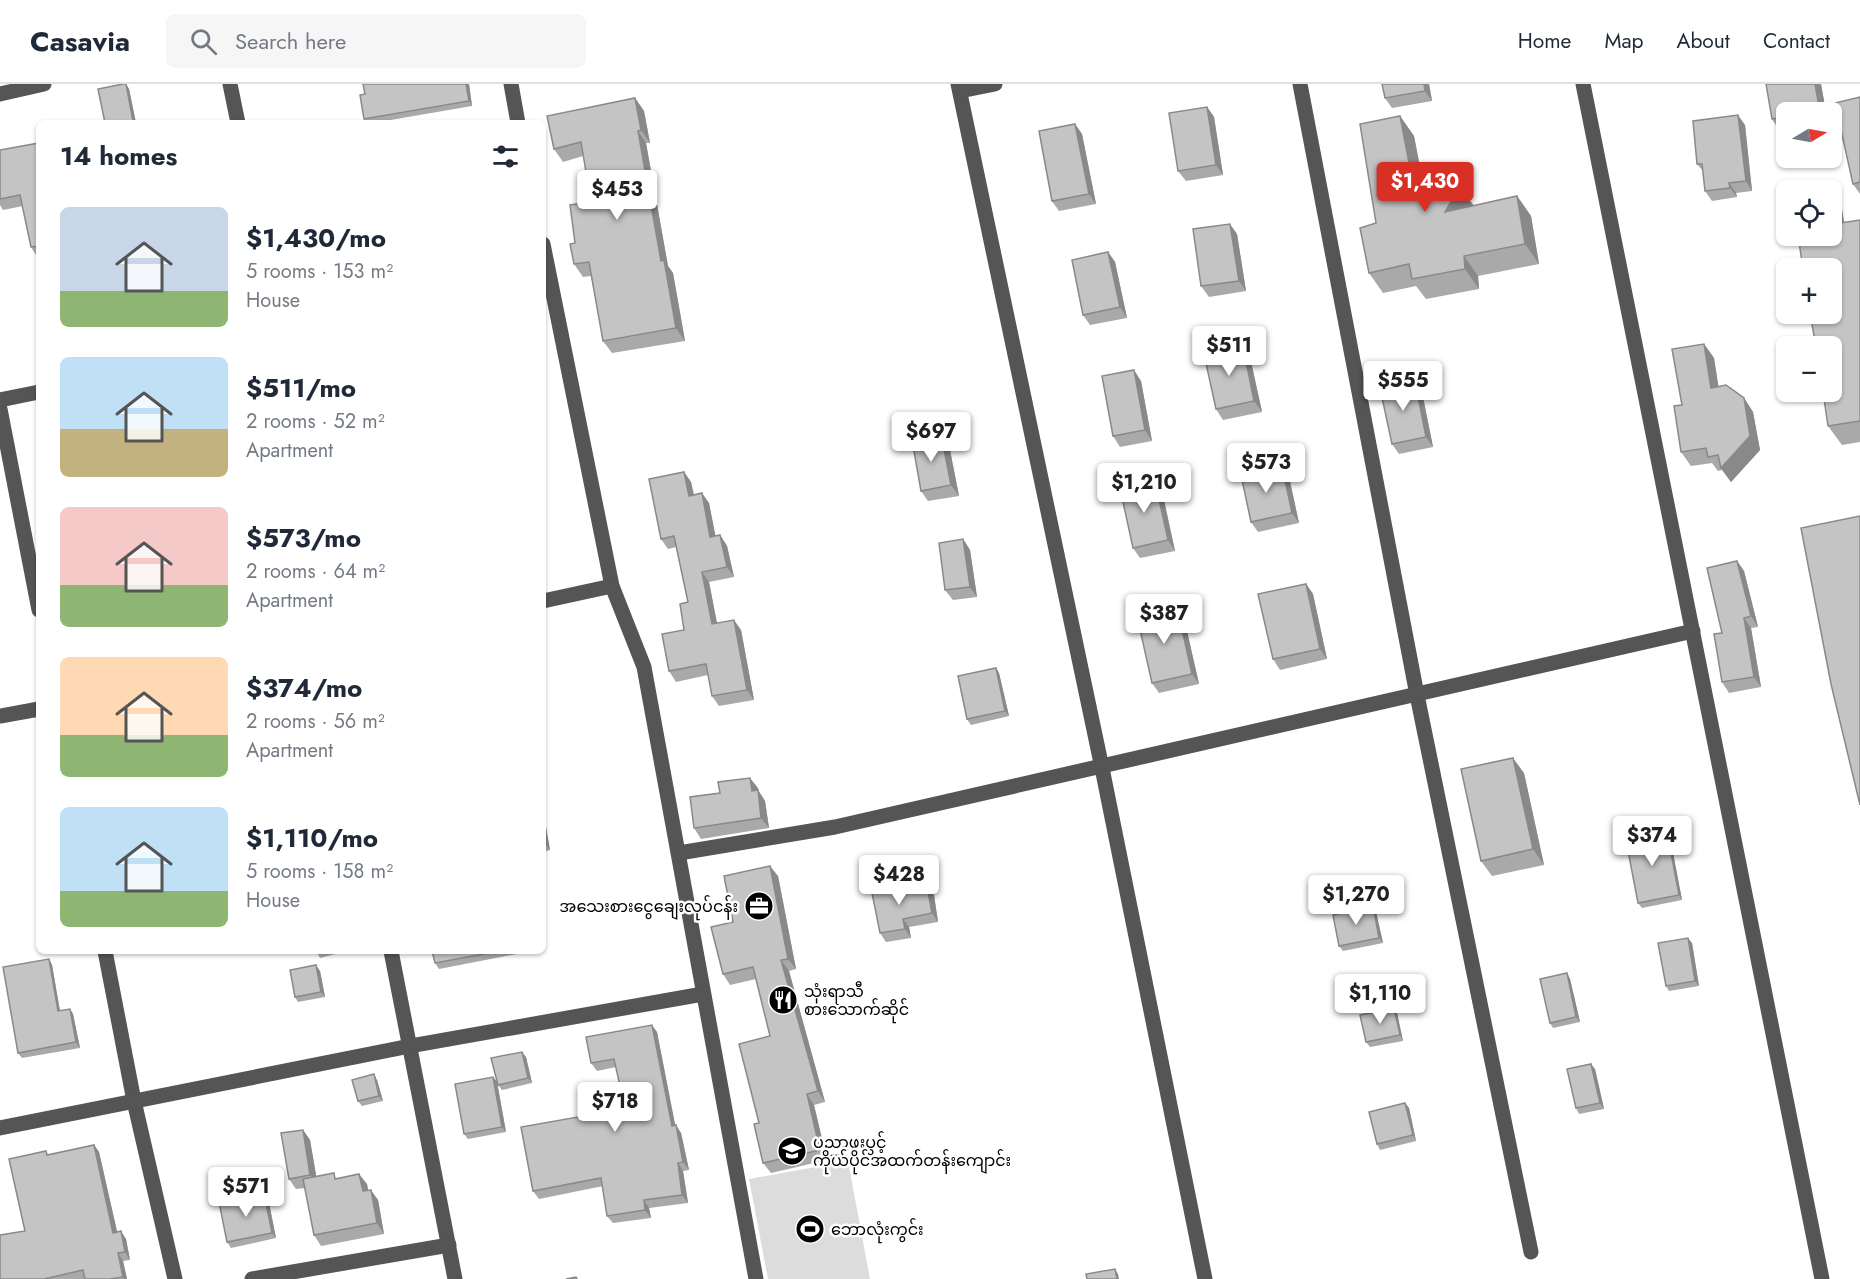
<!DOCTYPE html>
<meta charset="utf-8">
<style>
body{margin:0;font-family:Jost,"Noto Sans Myanmar",sans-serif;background:#f6f6f7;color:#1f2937;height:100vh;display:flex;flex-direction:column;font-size:22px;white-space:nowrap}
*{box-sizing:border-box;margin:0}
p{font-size:20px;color:#747a83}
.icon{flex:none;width:33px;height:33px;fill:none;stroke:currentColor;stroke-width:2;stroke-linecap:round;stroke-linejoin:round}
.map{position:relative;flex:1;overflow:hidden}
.sheet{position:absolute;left:36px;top:36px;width:510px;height:834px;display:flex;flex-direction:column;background:#fff;border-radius:9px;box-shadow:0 2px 4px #0004}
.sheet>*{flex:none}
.needle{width:39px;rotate:80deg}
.buttons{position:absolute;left:1776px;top:18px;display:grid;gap:12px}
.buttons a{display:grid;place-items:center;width:66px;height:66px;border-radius:9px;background:#fff;box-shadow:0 2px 4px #0004;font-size:30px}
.price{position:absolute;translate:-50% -51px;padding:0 14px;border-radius:6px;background:#fff;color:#222;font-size:20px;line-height:39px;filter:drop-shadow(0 2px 3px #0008)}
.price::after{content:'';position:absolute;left:50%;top:36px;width:18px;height:14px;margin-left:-9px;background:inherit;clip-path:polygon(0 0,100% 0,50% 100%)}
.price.selected{background:#d93025;color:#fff}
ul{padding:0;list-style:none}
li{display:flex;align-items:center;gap:18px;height:150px;padding:0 24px}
li span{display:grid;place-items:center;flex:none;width:168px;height:120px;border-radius:9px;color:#555}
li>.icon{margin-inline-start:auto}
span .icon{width:72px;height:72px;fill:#fffc;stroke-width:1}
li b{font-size:26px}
h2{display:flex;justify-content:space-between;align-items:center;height:72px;padding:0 24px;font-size:26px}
header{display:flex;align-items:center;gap:36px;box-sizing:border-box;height:84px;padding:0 30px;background:#fff;border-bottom:2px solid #e0e1e3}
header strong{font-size:28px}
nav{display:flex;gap:33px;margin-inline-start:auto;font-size:21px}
.search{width:420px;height:54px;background:#f6f6f7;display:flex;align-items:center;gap:15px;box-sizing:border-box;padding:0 21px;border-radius:9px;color:#747a83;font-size:22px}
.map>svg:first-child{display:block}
.green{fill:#dcdcdc}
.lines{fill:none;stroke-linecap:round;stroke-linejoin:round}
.minor{stroke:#555;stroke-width:15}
.wall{fill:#a9a9a9}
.shaded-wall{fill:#898989}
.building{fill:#c4c4c4;stroke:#898989;stroke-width:1.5}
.labels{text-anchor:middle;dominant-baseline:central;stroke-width:5;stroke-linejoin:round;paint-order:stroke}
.poi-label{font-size:16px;fill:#000;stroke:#fff;text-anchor:start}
</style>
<header>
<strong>Casavia</strong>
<div class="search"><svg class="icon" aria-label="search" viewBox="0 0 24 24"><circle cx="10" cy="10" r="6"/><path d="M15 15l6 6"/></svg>Search here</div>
<nav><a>Home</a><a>Map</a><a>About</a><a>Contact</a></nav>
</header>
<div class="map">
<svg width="1860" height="1195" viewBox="0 0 1860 1195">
<rect width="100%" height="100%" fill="#fff"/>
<polygon class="green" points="848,1077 870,1195 768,1195 749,1095"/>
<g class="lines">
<g class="minor">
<polyline points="230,0 238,39"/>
<polyline points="511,0 518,39"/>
<polyline points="958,0 1102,684 1205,1195"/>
<polyline points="1300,0 1417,611 1531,1168"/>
<polyline points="1583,0 1822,1195"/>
<polyline points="960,7 995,0"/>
<polyline points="0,10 44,0"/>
<polyline points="543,160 612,502 644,583 756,1195"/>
<polyline points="0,316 39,308"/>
<polyline points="0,325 39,526"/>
<polyline points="543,517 612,502"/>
<polyline points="0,632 39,625"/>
<polyline points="679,769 835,743 1693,547"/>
<polyline points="105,867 134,1017 175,1195"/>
<polyline points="391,867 455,1195"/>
<polyline points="0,1044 410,962 703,910"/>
<polyline points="252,1195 449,1161"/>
</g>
</g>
<g class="wall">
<polygon points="126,0 129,5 136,39 105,39"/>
<polygon points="363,0 469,0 472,22 373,39 367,39 364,35 365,10"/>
<polygon points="1382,0 1429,0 1432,17 1392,24 1385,14"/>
<polygon points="1821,0 1826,28 1786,28 1786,45 1779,46 1772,35"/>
<polygon points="1860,13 1860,110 1853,100"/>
<polygon points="635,14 644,27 650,59 646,59 668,182 673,189 685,257 612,269 603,257 591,192 583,193 574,180 575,159 591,118 583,72 563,78 554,65"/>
<polygon points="1207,23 1214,33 1223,91 1186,97 1178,87"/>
<polygon points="1400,32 1414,52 1423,98 1474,122 1517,112 1531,132 1539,180 1478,192 1479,205 1426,215 1416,202 1383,209 1369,189 1376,139"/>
<polygon points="1075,40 1082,50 1096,120 1059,127 1052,117"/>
<polygon points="1745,41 1752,107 1736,109 1737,113 1712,117 1705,107 1703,87 1697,80"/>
<polygon points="39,59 39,174 38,174 31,163 23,122 3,126 0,121 0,66"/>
<polygon points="1842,125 1844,139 1860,136 1860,358 1842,361 1828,342"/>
<polygon points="1237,150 1246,207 1209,213 1201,202"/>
<polygon points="1108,168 1115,178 1127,234 1090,241 1083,231"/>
<polygon points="1704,260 1714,274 1718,302 1744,314 1753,328 1760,366 1731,398 1722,386 1718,387 1712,379 1691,382 1681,368 1682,321"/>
<polygon points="1250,273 1262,328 1223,336 1216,325"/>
<polygon points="1141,297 1152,357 1120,363 1113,352"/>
<polygon points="1422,308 1433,363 1399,370 1392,360"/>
<polygon points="941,350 949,361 959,412 928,417 921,407"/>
<polygon points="684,388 691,398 694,411 709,419 715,452 720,451 727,462 734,493 709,498 717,539 741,546 754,616 719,622 712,612 708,591 676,598 669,587 684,546 688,518 676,463 668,465 661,455"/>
<polygon points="1289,393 1299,439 1258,448 1251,438"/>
<polygon points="1155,397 1162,407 1175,467 1140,474 1133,464"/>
<polygon points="963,455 970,466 977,513 953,516 945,506"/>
<polygon points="1737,477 1744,487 1758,543 1751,544 1761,603 1729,609 1722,598 1722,549"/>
<polygon points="1306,500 1313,510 1327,575 1280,586 1273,575"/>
<polygon points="1177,523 1184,534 1199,600 1159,609 1152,599"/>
<polygon points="996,584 999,589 1009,632 971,641 967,635"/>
<polygon points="1524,689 1544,781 1492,792 1481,777"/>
<polygon points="758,704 758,706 765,717 769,744 701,755 694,744"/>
<polygon points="543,739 546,743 550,766 543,768"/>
<polygon points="1667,748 1670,753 1682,816 1642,824 1638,819"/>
<polygon points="778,792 796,885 789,887 825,1018 814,1021 827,1076 771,1089 763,1079 759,1039 770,952 756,895 730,901 723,890 733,838"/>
<polygon points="896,799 901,807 927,802 934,811 938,838 909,843 911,854 886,858 880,849"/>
<polygon points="1373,822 1376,828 1383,859 1343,867 1339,862"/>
<polygon points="1692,859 1699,902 1669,907 1666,902"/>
<polygon points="316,867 347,867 320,874"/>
<polygon points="432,867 521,867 522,869 439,885 435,879"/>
<polygon points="49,875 52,881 60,927 70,925 73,930 80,964 22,974 18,969"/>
<polygon points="320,887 325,913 298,918 295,913"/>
<polygon points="1567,889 1570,895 1580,938 1553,944 1550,939"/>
<polygon points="1397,929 1403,957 1370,963 1366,958"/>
<polygon points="657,948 675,1042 681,1049 689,1086 683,1087 688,1119 649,1124 651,1134 613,1139 607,1132 603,1102 539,1115 533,1107 624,1020 616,983 597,987 591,979"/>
<polygon points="526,973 532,999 502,1006 498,1001"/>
<polygon points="1595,985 1604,1025 1579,1030 1576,1024"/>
<polygon points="493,993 497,998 506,1048 468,1055 464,1050"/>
<polygon points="377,996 383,1017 362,1022 358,1017"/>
<polygon points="1405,1019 1409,1024 1416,1057 1380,1066 1377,1060"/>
<polygon points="303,1046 310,1056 316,1092 338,1094 367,1100 368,1106 378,1116 384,1150 321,1162 314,1151 305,1104 296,1105 289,1095"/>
<polygon points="94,1061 99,1068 117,1148 126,1155 130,1176 123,1177 127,1195 0,1195 25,1147 49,1071"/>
<polygon points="268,1114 276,1154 231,1164 227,1158"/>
</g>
<g class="shaded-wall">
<polygon points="126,0 129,5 136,39 134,39 133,37"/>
<polygon points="466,0 469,0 472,22 469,17"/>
<polygon points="1424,0 1429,0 1432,17 1425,7"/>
<polygon points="1815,0 1821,0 1826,28 1820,28"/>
<polygon points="635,14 644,27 650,59 641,46"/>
<polygon points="1207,23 1214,33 1223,91 1216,81"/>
<polygon points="1738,31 1745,41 1752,107 1746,97"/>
<polygon points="1400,32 1414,52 1429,130 1415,110"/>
<polygon points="1075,40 1082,50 1096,120 1089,110"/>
<polygon points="638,47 646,59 668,182 673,189 685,257 676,244 661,177"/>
<polygon points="1729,99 1736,109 1737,113 1730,104"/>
<polygon points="1460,102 1474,122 1445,128"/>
<polygon points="1832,110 1842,125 1847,159 1834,140 1832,123"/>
<polygon points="1517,112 1531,132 1539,180 1525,160"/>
<polygon points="1230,140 1237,150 1246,207 1239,197"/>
<polygon points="1108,168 1115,178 1127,234 1120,223"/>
<polygon points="1464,172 1478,192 1479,205 1465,185"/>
<polygon points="1704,260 1714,274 1721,318 1711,304"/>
<polygon points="1243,262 1250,273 1262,328 1254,317"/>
<polygon points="1134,286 1141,297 1152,357 1145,346"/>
<polygon points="1415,297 1422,308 1433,363 1426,353"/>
<polygon points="1744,314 1753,328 1760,366 1731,398 1721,384"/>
<polygon points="941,350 949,361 959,412 951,401"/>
<polygon points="543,379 545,392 543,389"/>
<polygon points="1282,382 1289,393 1299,439 1292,429"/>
<polygon points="684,388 691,398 696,422 689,412"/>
<polygon points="1155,397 1162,407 1175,467 1168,456"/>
<polygon points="702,409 709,419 718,464 710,453"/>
<polygon points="720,451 727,462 734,493 727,483"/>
<polygon points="963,455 970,466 977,513 970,503"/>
<polygon points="1737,477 1744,487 1758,543 1751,532"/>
<polygon points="702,488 709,498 719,550 712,540"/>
<polygon points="1306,500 1313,510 1327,575 1320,565"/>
<polygon points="1177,523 1184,534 1199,600 1192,590"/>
<polygon points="1744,534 1751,544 1761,603 1754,593"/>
<polygon points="734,536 741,546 754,616 747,606"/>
<polygon points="996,584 999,589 1009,632 1005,627"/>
<polygon points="1513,674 1524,689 1544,781 1533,765"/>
<polygon points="750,694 758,704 759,718 752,707"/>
<polygon points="758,706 765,717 769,744 761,734"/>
<polygon points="543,739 546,743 550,766 546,761"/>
<polygon points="1667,748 1670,753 1682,816 1679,811"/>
<polygon points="770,782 778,792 796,885 788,875"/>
<polygon points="896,799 902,808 897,808"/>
<polygon points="927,802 934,811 938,838 932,829"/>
<polygon points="1373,822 1376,828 1383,859 1379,854"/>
<polygon points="903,835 909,843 911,854 905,845"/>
<polygon points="1688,854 1692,859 1699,902 1695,897"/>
<polygon points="49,875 52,881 61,933 58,927"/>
<polygon points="781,876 789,887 825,1018 818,1007"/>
<polygon points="316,881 320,887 325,913 321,908"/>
<polygon points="1567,889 1570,895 1580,938 1576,933"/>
<polygon points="1394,924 1397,929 1403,957 1400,951"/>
<polygon points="70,925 73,930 80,964 76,958"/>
<polygon points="652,941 657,948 677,1050 672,1042"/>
<polygon points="522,968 526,973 532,999 528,994"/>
<polygon points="1591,980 1595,985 1604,1025 1600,1019"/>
<polygon points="374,990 377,996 383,1017 379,1012"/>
<polygon points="493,993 497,998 506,1048 502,1043"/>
<polygon points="807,1010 814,1021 827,1076 820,1066"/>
<polygon points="1405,1019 1409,1024 1416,1057 1413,1051"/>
<polygon points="676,1041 681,1049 689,1086 683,1078"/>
<polygon points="303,1046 310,1056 318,1102 310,1091"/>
<polygon points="94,1061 99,1068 119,1156 113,1149"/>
<polygon points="678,1079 683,1087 688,1119 682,1111"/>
<polygon points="359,1090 367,1100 370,1118 363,1107"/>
<polygon points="371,1106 378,1116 384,1150 377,1139"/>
<polygon points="264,1109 268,1114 276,1154 272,1149"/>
<polygon points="644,1116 649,1124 651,1134 645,1126"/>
<polygon points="121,1147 126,1155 130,1176 125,1168"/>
<polygon points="118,1169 123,1177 127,1195 124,1195 123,1193"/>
<polygon points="1115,1185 1118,1190 1119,1195 1117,1195"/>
</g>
<g class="building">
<polygon points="123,0 126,0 133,37 120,39 105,39 98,5"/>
<polygon points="363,0 466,0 469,17 364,35 360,11 365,10"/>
<polygon points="1382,0 1424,0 1425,7 1385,14"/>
<polygon points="1766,0 1815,0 1820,28 1786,28 1786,33 1772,35"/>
<polygon points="1860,13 1860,98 1853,100 1835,19"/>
<polygon points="635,14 641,46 638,47 661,177 664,176 676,244 603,257 589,178 574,180 570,160 575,159 570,121 591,118 581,58 554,65 547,32"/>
<polygon points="1207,23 1216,81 1178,87 1169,29"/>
<polygon points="1738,31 1746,97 1729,99 1730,104 1705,107 1702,80 1697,80 1693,37"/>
<polygon points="1400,32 1415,110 1432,84 1460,102 1445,128 1517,112 1525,160 1464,172 1465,185 1412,195 1409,180 1369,189 1360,144 1376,139 1360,40"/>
<polygon points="1075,40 1089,110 1052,117 1039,47"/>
<polygon points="39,59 39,162 31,163 20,111 0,115 0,66"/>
<polygon points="1832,123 1834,140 1860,136 1860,337 1828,342 1823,308 1832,308 1832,262 1816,262 1810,230 1832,230 1832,184 1803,184 1798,152 1832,152"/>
<polygon points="1230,140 1239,197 1201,202 1193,145"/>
<polygon points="1108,168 1120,223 1083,231 1072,176"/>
<polygon points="1704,260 1711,304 1726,301 1744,314 1750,352 1721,384 1718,371 1708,373 1706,364 1681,368 1674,322 1682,321 1672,265"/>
<polygon points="1243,262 1254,317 1216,325 1204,270"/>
<polygon points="1134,286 1145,346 1113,352 1102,292"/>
<polygon points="1415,297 1426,353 1392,360 1380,304"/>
<polygon points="941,350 951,401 921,407 912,356"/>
<polygon points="1282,382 1292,429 1251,438 1241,391"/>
<polygon points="684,388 689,412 702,409 710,453 720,451 727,483 702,488 712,540 734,536 747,606 712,612 706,580 669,587 662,550 684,546 680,520 688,518 674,452 661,455 649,395"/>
<polygon points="1155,397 1168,456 1133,464 1120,404"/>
<polygon points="1860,432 1860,721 1831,600 1801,444"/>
<polygon points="963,455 970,503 945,506 939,459"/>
<polygon points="1737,477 1751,532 1744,534 1754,593 1722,598 1714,550 1722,549 1707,484"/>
<polygon points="1306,500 1320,565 1273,575 1258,510"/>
<polygon points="1177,523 1192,590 1152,599 1137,532"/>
<polygon points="996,584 1005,627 967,635 958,592"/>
<polygon points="1513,674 1533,765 1481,777 1461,685"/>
<polygon points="750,694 752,707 758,706 761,734 694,744 690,713 720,709 718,698"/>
<polygon points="543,743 546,761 543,762"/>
<polygon points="1667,748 1679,811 1638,819 1626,756"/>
<polygon points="770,782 788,875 781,876 818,1007 807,1010 820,1066 763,1079 754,1040 759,1039 739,960 770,952 753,883 723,890 711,843 733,838 724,792"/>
<polygon points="896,799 897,808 927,802 932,829 903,835 905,845 880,849 871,804"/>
<polygon points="1373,822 1379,854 1339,862 1333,831"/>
<polygon points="1688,854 1695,897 1666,902 1658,859"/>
<polygon points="432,867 500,867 435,879"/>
<polygon points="49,875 58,927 70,925 76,958 18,969 3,883"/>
<polygon points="316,881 321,908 295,913 290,886"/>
<polygon points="1567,889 1576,933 1550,939 1540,895"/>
<polygon points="1394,924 1400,951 1366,958 1360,931"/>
<polygon points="652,941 672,1042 676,1041 683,1078 678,1079 682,1111 644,1116 645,1126 607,1132 601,1094 533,1107 521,1043 584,1032 583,1028 624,1020 614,975 591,979 586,953"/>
<polygon points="522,968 528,994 498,1001 491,974"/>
<polygon points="1591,980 1600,1019 1576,1024 1567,985"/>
<polygon points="374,990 379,1012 358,1017 352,996"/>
<polygon points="493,993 502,1043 464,1050 455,1000"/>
<polygon points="1405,1019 1413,1051 1377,1060 1369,1028"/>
<polygon points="303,1046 310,1091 289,1095 281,1049"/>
<polygon points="94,1061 113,1149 121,1147 125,1168 118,1169 123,1193 110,1195 85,1195 83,1186 44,1195 0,1195 0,1151 25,1147 9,1075 46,1067 47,1071"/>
<polygon points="334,1089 335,1095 359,1090 363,1107 371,1106 377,1139 314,1151 303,1095"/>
<polygon points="264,1109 272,1149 227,1158 219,1118"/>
<polygon points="1115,1185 1117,1195 1087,1195 1086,1190"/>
<polygon points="576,1193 577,1195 566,1195"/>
</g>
<defs>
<g id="office-disc" transform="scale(1.5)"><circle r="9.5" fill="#000" stroke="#fff"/><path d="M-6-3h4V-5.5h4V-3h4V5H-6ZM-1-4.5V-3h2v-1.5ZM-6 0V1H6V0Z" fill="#fff"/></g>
<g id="restaurant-disc" transform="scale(1.5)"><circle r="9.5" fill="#000" stroke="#fff"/><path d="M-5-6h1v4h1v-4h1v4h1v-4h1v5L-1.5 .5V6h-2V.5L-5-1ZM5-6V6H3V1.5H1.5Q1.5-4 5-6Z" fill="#fff"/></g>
<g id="school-disc" transform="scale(1.5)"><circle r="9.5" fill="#000" stroke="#fff"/><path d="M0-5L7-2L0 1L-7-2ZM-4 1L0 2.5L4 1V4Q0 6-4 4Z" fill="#fff"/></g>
<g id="stadium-disc" transform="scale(1.5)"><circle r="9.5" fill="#000" stroke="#fff"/><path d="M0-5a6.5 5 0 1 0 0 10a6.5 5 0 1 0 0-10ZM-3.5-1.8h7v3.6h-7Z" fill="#fff"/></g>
</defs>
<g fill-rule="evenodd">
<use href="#office-disc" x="759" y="822"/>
<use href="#restaurant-disc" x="783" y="916"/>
<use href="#school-disc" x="792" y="1067"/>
<use href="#stadium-disc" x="810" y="1145"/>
</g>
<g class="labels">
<g class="poi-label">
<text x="738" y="822" text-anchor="end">အသေးစားငွေချေးလုပ်ငန်း</text>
<text x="804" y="907">သုံးရာသီ<tspan x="804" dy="18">စားသောက်ဆိုင်</tspan></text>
<text x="813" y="1058">ပညာဖူးပွင့်<tspan x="813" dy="18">ကိုယ်ပိုင်အထက်တန်းကျောင်း</tspan></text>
<text x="831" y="1145">ဘောလုံးကွင်း</text>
</g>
</g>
</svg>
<div class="buttons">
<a><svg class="needle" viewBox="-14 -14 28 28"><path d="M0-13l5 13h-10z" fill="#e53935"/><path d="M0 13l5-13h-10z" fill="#747a83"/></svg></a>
<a><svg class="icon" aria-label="locate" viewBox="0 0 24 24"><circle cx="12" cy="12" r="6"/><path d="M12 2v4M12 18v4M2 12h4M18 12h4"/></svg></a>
<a>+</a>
<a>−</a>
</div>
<b class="price selected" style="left:1425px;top:129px">$1,430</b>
<b class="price" style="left:617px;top:137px">$453</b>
<b class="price" style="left:1229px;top:293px">$511</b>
<b class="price" style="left:1403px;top:328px">$555</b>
<b class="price" style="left:931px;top:379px">$697</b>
<b class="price" style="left:1266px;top:410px">$573</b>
<b class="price" style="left:1144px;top:430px">$1,210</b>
<b class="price" style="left:1164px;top:561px">$387</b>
<b class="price" style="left:1652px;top:783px">$374</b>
<b class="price" style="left:899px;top:822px">$428</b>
<b class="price" style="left:1356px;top:842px">$1,270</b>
<b class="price" style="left:1380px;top:941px">$1,110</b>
<b class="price" style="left:615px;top:1049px">$718</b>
<b class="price" style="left:246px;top:1134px">$571</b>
<section class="sheet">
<h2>14 homes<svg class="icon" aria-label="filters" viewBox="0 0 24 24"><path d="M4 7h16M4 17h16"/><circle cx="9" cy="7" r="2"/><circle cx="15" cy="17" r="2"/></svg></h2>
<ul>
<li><span style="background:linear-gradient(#c9d6e8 70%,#8fb573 0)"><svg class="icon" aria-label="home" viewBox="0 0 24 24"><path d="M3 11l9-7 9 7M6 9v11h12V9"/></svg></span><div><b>$1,430/mo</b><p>5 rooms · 153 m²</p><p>House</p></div></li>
<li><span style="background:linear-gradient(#bfe0f5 60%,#c2b280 0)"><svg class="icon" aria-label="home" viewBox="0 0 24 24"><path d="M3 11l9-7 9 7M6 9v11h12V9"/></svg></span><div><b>$511/mo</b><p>2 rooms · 52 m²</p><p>Apartment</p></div></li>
<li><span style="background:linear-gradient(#f6c9c9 65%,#8fb573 0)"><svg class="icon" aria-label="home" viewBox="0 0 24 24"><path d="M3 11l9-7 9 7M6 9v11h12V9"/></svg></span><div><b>$573/mo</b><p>2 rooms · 64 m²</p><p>Apartment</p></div></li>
<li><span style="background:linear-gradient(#ffd9b3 65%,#8fb573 0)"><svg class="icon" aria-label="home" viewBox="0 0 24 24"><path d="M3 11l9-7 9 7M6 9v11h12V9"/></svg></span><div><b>$374/mo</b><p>2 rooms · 56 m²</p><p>Apartment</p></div></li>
<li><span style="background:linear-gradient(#bfe0f5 70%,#8fb573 0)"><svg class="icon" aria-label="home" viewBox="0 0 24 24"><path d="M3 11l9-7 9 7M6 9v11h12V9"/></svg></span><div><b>$1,110/mo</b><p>5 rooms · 158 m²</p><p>House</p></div></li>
</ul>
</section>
</div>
